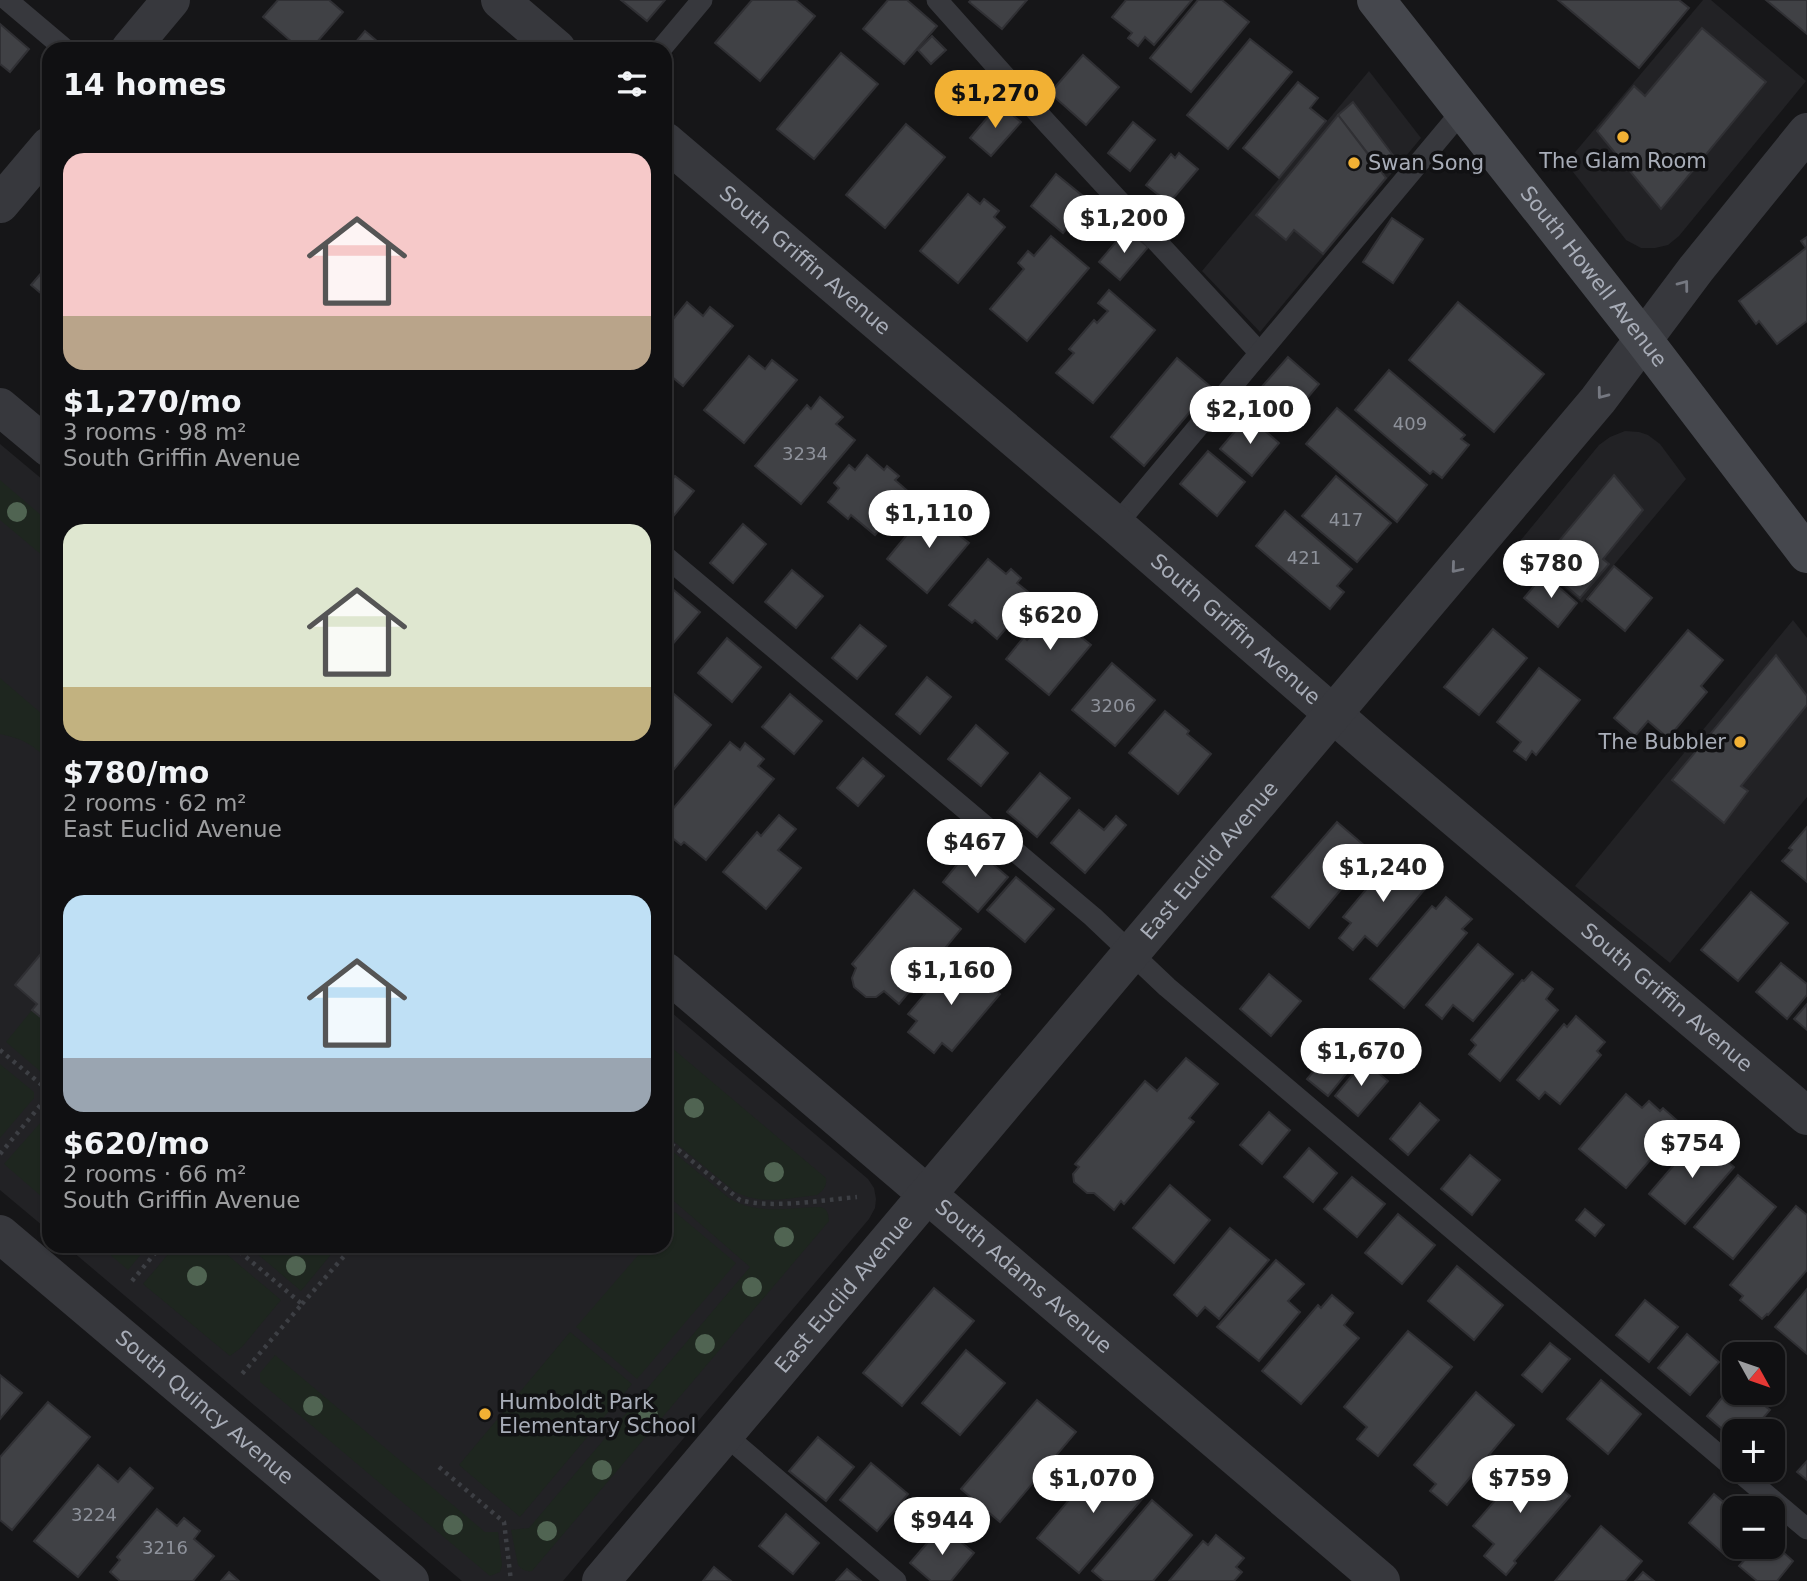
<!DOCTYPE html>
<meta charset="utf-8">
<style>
body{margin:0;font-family:"DejaVu Sans",sans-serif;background:#19191b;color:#f1f3f6;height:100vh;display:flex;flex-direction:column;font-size:26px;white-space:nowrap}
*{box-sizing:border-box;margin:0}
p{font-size:23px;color:#9c9d9f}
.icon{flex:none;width:38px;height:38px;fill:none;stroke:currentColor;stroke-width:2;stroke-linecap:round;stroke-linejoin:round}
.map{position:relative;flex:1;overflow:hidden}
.details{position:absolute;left:42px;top:42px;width:630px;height:1211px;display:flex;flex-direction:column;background:#101012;border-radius:21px;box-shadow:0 2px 5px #0004,0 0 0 2px #303032}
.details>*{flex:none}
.needle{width:46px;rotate:130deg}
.fabs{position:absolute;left:1722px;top:1342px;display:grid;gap:14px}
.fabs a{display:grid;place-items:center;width:63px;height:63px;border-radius:14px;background:#101012;box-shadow:0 2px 5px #0004,0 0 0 2px #303032;font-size:35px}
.price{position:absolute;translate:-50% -60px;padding:0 16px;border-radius:24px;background:#fff;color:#222;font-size:23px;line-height:46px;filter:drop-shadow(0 2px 4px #0008)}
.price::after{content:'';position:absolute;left:50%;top:42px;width:21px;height:16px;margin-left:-10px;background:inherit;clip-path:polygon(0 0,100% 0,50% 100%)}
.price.active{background:#f2b134;color:#111}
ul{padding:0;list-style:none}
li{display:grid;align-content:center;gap:14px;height:371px;padding:0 21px}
li span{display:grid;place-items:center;height:217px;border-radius:21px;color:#555}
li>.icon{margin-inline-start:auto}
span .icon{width:126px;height:126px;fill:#fffc;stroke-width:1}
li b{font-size:30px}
h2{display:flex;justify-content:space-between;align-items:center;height:84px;padding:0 21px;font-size:30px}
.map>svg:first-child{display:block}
.built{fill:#222225}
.green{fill:#1e261f}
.building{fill:#404145;stroke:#303034;stroke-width:2}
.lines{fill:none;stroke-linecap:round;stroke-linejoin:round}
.path{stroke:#3d3f44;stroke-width:4.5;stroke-dasharray:3.5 5;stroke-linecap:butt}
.lane{stroke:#37383d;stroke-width:21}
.street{stroke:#37383d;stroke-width:38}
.secondary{stroke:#45474d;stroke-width:38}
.tree{fill:#506452}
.oneway{stroke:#757881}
.poi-dot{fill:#f2b134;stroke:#111113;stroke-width:2.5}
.labels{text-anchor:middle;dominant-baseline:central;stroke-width:7;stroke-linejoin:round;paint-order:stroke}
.number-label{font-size:18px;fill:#8e929b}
.poi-label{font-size:21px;fill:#a8adb8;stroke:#111113;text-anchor:start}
.street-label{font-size:21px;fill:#a8adb8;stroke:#111113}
</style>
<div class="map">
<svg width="1807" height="1581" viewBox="0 0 1807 1581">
<rect width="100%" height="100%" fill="#161618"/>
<g class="built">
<polygon points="1703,0 1711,0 1806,81 1679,236 1668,245 1655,248 1641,248 1626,240 1566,163"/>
<polygon points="1369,71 1421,138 1260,332 1202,271"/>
<polygon points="1625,431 1639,432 1648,435 1660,444 1686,479 1582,603 1516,546 1599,445 1610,437"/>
<polygon points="0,444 49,485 49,1231 0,1190"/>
<polygon points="1793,620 1807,638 1807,797 1670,963 1575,886"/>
<polygon points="665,1007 868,1179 874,1188 876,1199 875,1208 869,1219 563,1581 462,1581 66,1246 665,1246"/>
</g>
<g class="green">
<polygon points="0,480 49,522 49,561 0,520"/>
<path d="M 0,678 L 49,720 L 49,760 C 31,744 24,739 0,734 Z"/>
<polygon points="32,1010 49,1024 48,1078 6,1042"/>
<path d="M 665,1042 L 826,1178 C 827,1186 824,1190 817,1195 C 790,1198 759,1206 734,1191 L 665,1134 Z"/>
<polygon points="0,1064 34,1092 34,1098 0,1138"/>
<polygon points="49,1113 49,1203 4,1164"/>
<path d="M 665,1145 L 729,1198 C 755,1215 789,1208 819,1207 C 828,1208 828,1213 829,1221 L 532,1571 C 526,1572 522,1570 518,1565 L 511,1530 L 529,1528 L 750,1267 L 668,1196 L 665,1195 Z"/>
<polygon points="675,1212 736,1263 637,1379 576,1327 646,1246 665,1246 665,1223"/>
<polygon points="100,1246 148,1246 128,1270"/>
<polygon points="175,1246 217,1246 281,1300 242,1347 230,1356 143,1284"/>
<polygon points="248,1246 338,1246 301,1291"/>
<polygon points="570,1332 632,1384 520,1517 459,1465"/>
<polygon points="275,1355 485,1532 498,1532 502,1565 500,1572 490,1576 260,1382 260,1373"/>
</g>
<g class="building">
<polygon points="278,0 329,0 343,12 311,49 300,49 263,17"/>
<polygon points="621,0 665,0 647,21"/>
<polygon points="752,0 796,0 815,16 760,81 715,43"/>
<polygon points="888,0 907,0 937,26 904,64 863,29"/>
<polygon points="971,0 1027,0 1002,29 969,2"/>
<polygon points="1126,0 1192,0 1154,45 1145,37 1138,46 1128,38 1132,33 1112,17"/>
<polygon points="1198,0 1222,0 1249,22 1191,92 1150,58"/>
<polygon points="1558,0 1679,0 1689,8 1639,68"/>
<polygon points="1766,0 1807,0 1807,34"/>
<polygon points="0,24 29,49 10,72 0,64"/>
<polygon points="1702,28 1766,82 1661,209 1597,131 1634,86 1645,96"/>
<polygon points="365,31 384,47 390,41 399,49 350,49"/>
<polygon points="932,36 946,50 931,64 918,50"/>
<polygon points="1250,39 1292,72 1228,149 1187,115"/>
<polygon points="841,53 878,84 814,159 777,129"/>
<polygon points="1083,55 1119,87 1086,125 1050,93"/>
<polygon points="1298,82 1318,98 1310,108 1326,121 1279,178 1243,148"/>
<polygon points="1353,102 1398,162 1383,173 1338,115"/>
<polygon points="999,104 1021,122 991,156 970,138"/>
<polygon points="1338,115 1386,178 1323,254 1294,230 1286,240 1256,215"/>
<polygon points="1133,122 1155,140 1130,171 1108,153"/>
<polygon points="906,124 945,157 885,228 846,195"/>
<polygon points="1179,153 1198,169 1169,203 1146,185 1171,154 1175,158"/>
<polygon points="1056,174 1089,201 1063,233 1031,206"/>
<polygon points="968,194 980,204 984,199 999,211 994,217 1005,227 958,283 920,251"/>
<polygon points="1392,218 1423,239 1393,283 1363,262"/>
<polygon points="1127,229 1148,247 1120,280 1099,262"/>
<polygon points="1051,236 1089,268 1027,341 990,309 1024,269 1018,263 1028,251 1034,256"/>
<polygon points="1807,237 1807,321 1777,344 1759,321 1756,324 1739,301 1806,248 1801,241"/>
<polygon points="49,264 49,300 31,285"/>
<polygon points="1109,290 1155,330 1093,403 1056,373 1074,353 1069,349 1094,320 1097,323 1108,311 1098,303"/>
<polygon points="687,302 703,316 710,307 733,326 683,386 665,371 665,329"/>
<polygon points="1458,302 1544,374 1494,432 1409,360"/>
<polygon points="749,356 765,369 772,360 797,380 744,443 704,410"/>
<polygon points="1288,357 1319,384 1292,416 1260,389"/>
<polygon points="1177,358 1211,387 1144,466 1111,437"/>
<polygon points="1389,370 1465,435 1461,439 1469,445 1442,478 1433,471 1430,474 1355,410"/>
<polygon points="820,397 843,417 836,424 855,440 801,504 755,466 807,405 811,409"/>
<polygon points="1337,408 1427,485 1397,522 1306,444"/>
<polygon points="1248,416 1279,443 1252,476 1220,449"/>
<polygon points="1208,451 1245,482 1217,516 1180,484"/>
<polygon points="867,455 884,470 887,466 899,476 895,480 910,493 875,535 851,515 848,519 828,502 839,488 834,483 849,465 855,470"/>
<polygon points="1614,475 1643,510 1603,559 1609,564 1580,598 1540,564"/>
<polygon points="675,476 694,491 666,525 665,488"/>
<polygon points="1336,476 1391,523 1357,562 1302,516"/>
<polygon points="929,508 942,519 947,514 960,525 955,532 969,543 927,593 887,559"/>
<polygon points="1285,511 1352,569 1337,586 1344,592 1330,609 1256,546"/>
<polygon points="743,524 766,544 733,583 710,563"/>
<polygon points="988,559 1006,574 1011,569 1021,578 1017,583 1033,596 997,639 975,620 972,623 949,605"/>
<polygon points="1614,566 1652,598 1625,631 1587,599"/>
<polygon points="792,570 823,596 796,628 765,602"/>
<polygon points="1544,574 1577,603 1558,627 1524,598"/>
<polygon points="669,586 700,612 665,653 665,590"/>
<polygon points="1050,612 1062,623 1067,617 1081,628 1076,633 1091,645 1049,695 1006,659 1024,637 1027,640"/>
<polygon points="860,625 886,646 857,679 832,658"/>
<polygon points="1493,629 1527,658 1479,715 1444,687"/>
<polygon points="1688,630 1723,660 1701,686 1707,692 1668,738 1648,721 1635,736 1614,718"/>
<polygon points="727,638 761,667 732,702 698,673"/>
<polygon points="1776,655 1807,696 1807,705 1741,786 1748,791 1724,823 1672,780"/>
<polygon points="1112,663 1155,700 1115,746 1072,710"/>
<polygon points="1539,668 1580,700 1536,755 1532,751 1526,760 1514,751 1521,742 1497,722"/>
<polygon points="927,677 951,697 920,734 896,714"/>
<polygon points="668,689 711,725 665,780 665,693"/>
<polygon points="790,694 822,721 794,754 762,727"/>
<polygon points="1165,711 1189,731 1187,734 1211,754 1178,794 1129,753"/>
<polygon points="976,725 1008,753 981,786 948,759"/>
<polygon points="730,742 740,750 745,743 764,759 758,766 774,779 706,860 684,842 681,845 665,832 665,818"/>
<polygon points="863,758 884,776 858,806 837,788"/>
<polygon points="1040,773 1070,798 1037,837 1007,812"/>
<polygon points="1079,810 1104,830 1116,816 1126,825 1085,873 1051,843"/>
<polygon points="779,815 796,829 778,850 801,868 766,909 723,872 757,832 761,836"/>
<polygon points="1337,822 1372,852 1309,928 1272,897"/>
<polygon points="1807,827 1807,882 1782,861 1792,850 1789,848"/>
<polygon points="972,846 1008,877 978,912 943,882"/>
<polygon points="1395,855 1429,884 1377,946 1365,936 1353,950 1339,938 1351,923 1343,917"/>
<polygon points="1016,877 1054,909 1025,942 987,910"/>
<polygon points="914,890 961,929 899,1004 884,991 876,997 866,997 854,987 852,978 856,968 852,964"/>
<polygon points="1751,892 1788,923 1738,981 1701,950"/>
<polygon points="1446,897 1472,919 1462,929 1467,933 1404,1008 1370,979 1432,906 1436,909"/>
<polygon points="49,944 49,1024 32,1010 37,1004 15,985"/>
<polygon points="1478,944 1513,974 1473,1021 1453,1005 1442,1019 1426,1005"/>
<polygon points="956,957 1000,994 952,1051 942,1043 934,1053 908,1032 917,1021 908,1014 925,994 921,991 933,976 937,979"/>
<polygon points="1781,963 1807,984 1807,995 1787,1019 1756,992"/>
<polygon points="1532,972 1553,989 1546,999 1558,1010 1500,1081 1469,1054 1476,1045 1471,1040 1522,980 1524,981"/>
<polygon points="1269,974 1301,1001 1271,1036 1240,1009"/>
<polygon points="1807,1004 1807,1030 1794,1019"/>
<polygon points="1576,1016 1605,1042 1597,1051 1601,1055 1560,1104 1545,1092 1539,1099 1517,1080 1564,1024 1567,1027"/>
<polygon points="1335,1046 1355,1063 1328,1096 1307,1079"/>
<polygon points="1186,1058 1218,1084 1189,1118 1194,1122 1124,1204 1121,1201 1114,1210 1094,1193 1087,1193 1074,1182 1073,1174 1079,1167 1075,1164 1145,1081 1157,1091"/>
<polygon points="1364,1061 1388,1081 1358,1116 1335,1096"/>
<polygon points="1626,1094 1642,1108 1649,1101 1660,1111 1663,1108 1681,1124 1626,1188 1579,1149"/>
<polygon points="1420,1103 1439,1120 1408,1155 1390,1139"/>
<polygon points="1269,1112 1290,1130 1262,1164 1240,1145"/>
<polygon points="1698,1137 1734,1167 1685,1224 1649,1194"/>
<polygon points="1309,1148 1337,1173 1313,1202 1284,1177"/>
<polygon points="1470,1155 1500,1180 1472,1215 1441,1189"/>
<polygon points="1738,1175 1776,1207 1733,1259 1694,1227"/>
<polygon points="1352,1177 1385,1204 1357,1237 1324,1209"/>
<polygon points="1170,1185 1210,1220 1174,1263 1133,1228"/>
<polygon points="1796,1206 1807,1215 1807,1270 1768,1315 1767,1314 1762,1319 1740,1300 1743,1296 1730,1285"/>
<polygon points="1585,1209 1604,1225 1595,1236 1576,1220"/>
<polygon points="1398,1214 1435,1245 1402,1284 1365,1253"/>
<polygon points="1230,1228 1269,1260 1219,1319 1205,1307 1197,1316 1174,1295"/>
<polygon points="1276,1260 1304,1284 1288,1301 1300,1312 1259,1361 1217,1327"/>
<polygon points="1457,1266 1503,1305 1474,1340 1428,1301"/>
<polygon points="934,1288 974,1321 902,1406 863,1373"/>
<polygon points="1807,1289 1807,1354 1775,1327"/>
<polygon points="1332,1295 1353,1313 1344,1325 1359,1338 1301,1404 1262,1371 1318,1305 1321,1308"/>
<polygon points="1645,1300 1678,1327 1649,1362 1616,1335"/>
<polygon points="1408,1331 1452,1367 1378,1456 1357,1439 1367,1427 1344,1407"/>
<polygon points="1687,1334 1719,1362 1690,1395 1658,1368"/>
<polygon points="1550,1343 1570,1359 1542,1392 1522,1375"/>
<polygon points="966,1350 1005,1383 960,1435 922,1403"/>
<polygon points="0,1375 22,1393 0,1419"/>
<polygon points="1601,1380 1641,1414 1608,1454 1567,1419"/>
<polygon points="1734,1383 1734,1393 1749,1393 1770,1410 1751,1432 1734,1432 1734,1439 1707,1416"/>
<polygon points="1476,1392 1514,1425 1447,1505 1430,1491 1436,1484 1414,1465"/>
<polygon points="1037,1400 1076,1432 1000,1522 961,1489"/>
<polygon points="48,1402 90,1437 12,1530 0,1520 0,1457"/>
<polygon points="818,1437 854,1467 826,1501 789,1471"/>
<polygon points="1106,1456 1148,1492 1079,1573 1037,1538"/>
<polygon points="1529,1461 1570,1496 1514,1561 1516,1563 1506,1575 1484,1556 1494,1544 1473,1526"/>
<polygon points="1807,1461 1807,1480 1797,1472"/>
<polygon points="871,1463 908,1494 877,1531 840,1500"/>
<polygon points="98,1465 118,1482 130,1468 153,1488 78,1577 34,1541"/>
<polygon points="1714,1494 1734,1511 1734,1542 1724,1554 1689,1523"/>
<polygon points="1152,1500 1192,1535 1153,1581 1104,1581 1092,1571"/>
<polygon points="157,1509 177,1526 184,1518 200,1531 194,1539 214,1556 193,1581 120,1581 110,1572 120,1560 117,1557"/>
<polygon points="786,1514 819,1543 793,1574 759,1546"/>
<polygon points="942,1526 974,1553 951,1581 931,1581 910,1563"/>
<polygon points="1601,1526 1642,1561 1625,1581 1555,1581"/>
<polygon points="1216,1535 1244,1558 1236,1567 1242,1572 1234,1581 1169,1581 1203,1541 1208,1545"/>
<polygon points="1773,1543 1793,1561 1777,1581 1757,1581 1739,1566 1756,1547 1773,1547"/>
<polygon points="714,1567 731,1581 703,1581"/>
<polygon points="847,1569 861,1581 836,1581"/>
<polygon points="229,1572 239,1581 221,1581"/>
<polygon points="1643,1572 1654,1581 1635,1581"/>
</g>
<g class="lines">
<g class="path">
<polyline points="0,1050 49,1091"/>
<path d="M 665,1139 L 740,1200 C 772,1209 823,1200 857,1197"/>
<polyline points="0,1154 49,1095"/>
<polyline points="233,1246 302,1304 242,1374"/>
<polyline points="132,1281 161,1246"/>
<polyline points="302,1304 353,1246"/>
<polyline points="439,1467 504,1522 511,1581"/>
</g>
<g class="lane">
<polyline points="7,0 65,49"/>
<polyline points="937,0 1046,122 1260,353"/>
<polyline points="661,49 702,0"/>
<polyline points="1116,525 1463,110"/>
<polyline points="665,556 1093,917 1167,987 1734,1468"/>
<polyline points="724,1434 896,1581"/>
<polyline points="1737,1470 1807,1529"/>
</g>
<g class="street">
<polyline points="500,0 557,49"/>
<polyline points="130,49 171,0"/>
<path id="s1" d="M 665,141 L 1116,525 L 1371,747 L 1807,1116"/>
<polyline points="0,204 49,146"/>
<polyline points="0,407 49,448"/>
<path id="s2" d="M 665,971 L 1381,1581"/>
<path id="s3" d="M 0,1234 L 410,1581"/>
<path id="s4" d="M 601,1581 L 1598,400 L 1696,269 L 1807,132"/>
</g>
<path class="secondary" id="s5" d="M 1376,0 L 1643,339 L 1807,554"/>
</g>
<g class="tree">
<circle cx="17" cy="512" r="10"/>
<circle cx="694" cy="1108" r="10"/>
<circle cx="774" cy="1172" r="10"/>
<circle cx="784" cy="1237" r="10"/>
<circle cx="296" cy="1266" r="10"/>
<circle cx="197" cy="1276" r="10"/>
<circle cx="752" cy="1287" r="10"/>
<circle cx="705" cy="1344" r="10"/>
<circle cx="313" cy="1406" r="10"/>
<circle cx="648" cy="1415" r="10"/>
<circle cx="602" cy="1470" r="10"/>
<circle cx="453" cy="1525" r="10"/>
<circle cx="547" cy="1531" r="10"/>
</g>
<defs><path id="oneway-chevron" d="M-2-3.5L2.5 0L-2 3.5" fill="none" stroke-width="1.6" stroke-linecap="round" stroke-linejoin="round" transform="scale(1.75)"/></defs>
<g class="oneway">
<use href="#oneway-chevron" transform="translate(1684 285) rotate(-53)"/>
<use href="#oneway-chevron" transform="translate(1602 394) rotate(127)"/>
<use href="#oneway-chevron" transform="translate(1456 568) rotate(130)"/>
</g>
<g class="poi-dot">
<circle cx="1623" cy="137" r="7"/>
<circle cx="1354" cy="163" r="7"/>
<circle cx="1740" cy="742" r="7"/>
<circle cx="485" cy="1414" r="7"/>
</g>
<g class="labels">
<g class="number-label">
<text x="1410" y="423">409</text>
<text x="805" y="453">3234</text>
<text x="1346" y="519">417</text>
<text x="1304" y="557">421</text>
<text x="1113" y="705">3206</text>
<text x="94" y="1514">3224</text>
<text x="165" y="1547">3216</text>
</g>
<g class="poi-label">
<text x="1623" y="161" text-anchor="middle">The Glam Room</text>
<text x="1368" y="163">Swan Song</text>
<text x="1726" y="742" text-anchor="end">The Bubbler</text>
<text x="499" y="1402">Humboldt Park<tspan x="499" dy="24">Elementary School</tspan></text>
</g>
<g class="street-label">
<text stroke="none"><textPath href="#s1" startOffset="184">South Griffin Avenue</textPath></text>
<text stroke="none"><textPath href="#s5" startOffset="352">South Howell Avenue</textPath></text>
<text stroke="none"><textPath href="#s1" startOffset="751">South Griffin Avenue</textPath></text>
<text stroke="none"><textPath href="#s4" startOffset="943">East Euclid Avenue</textPath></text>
<text stroke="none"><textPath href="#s1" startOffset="1318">South Griffin Avenue</textPath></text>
<text stroke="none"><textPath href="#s2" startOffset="471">South Adams Avenue</textPath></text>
<text stroke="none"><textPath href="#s4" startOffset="376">East Euclid Avenue</textPath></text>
<text stroke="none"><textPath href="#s3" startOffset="268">South Quincy Avenue</textPath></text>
</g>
</g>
</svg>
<div class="fabs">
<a><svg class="needle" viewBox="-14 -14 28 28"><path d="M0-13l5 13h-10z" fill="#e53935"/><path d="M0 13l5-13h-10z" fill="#9c9d9f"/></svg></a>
<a>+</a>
<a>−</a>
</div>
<b class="price active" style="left:995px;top:130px">$1,270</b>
<b class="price" style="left:1124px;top:255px">$1,200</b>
<b class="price" style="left:1250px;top:446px">$2,100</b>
<b class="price" style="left:929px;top:550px">$1,110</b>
<b class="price" style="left:1551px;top:600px">$780</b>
<b class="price" style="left:1050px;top:652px">$620</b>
<b class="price" style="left:975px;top:879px">$467</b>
<b class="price" style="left:1383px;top:904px">$1,240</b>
<b class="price" style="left:951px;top:1007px">$1,160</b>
<b class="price" style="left:1361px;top:1088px">$1,670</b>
<b class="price" style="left:1692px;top:1180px">$754</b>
<b class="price" style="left:1093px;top:1515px">$1,070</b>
<b class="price" style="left:1520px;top:1515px">$759</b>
<b class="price" style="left:942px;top:1557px">$944</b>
<section class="details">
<h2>14 homes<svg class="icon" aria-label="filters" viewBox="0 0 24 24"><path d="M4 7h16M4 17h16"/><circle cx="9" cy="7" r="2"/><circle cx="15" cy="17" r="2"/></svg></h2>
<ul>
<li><span style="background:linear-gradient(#f6c9c9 75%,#b9a48a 0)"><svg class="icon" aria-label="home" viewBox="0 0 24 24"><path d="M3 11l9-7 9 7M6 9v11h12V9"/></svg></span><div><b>$1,270/mo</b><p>3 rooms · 98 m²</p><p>South Griffin Avenue</p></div></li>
<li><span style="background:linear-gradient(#dfe7d0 75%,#c2b280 0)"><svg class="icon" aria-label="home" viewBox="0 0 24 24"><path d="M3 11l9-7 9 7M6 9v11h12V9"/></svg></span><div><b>$780/mo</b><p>2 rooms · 62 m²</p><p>East Euclid Avenue</p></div></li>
<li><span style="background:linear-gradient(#bfe0f5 75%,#9aa5b1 0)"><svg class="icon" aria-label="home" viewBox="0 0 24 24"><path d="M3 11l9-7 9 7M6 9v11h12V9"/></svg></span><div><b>$620/mo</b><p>2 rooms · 66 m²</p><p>South Griffin Avenue</p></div></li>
</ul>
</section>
</div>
